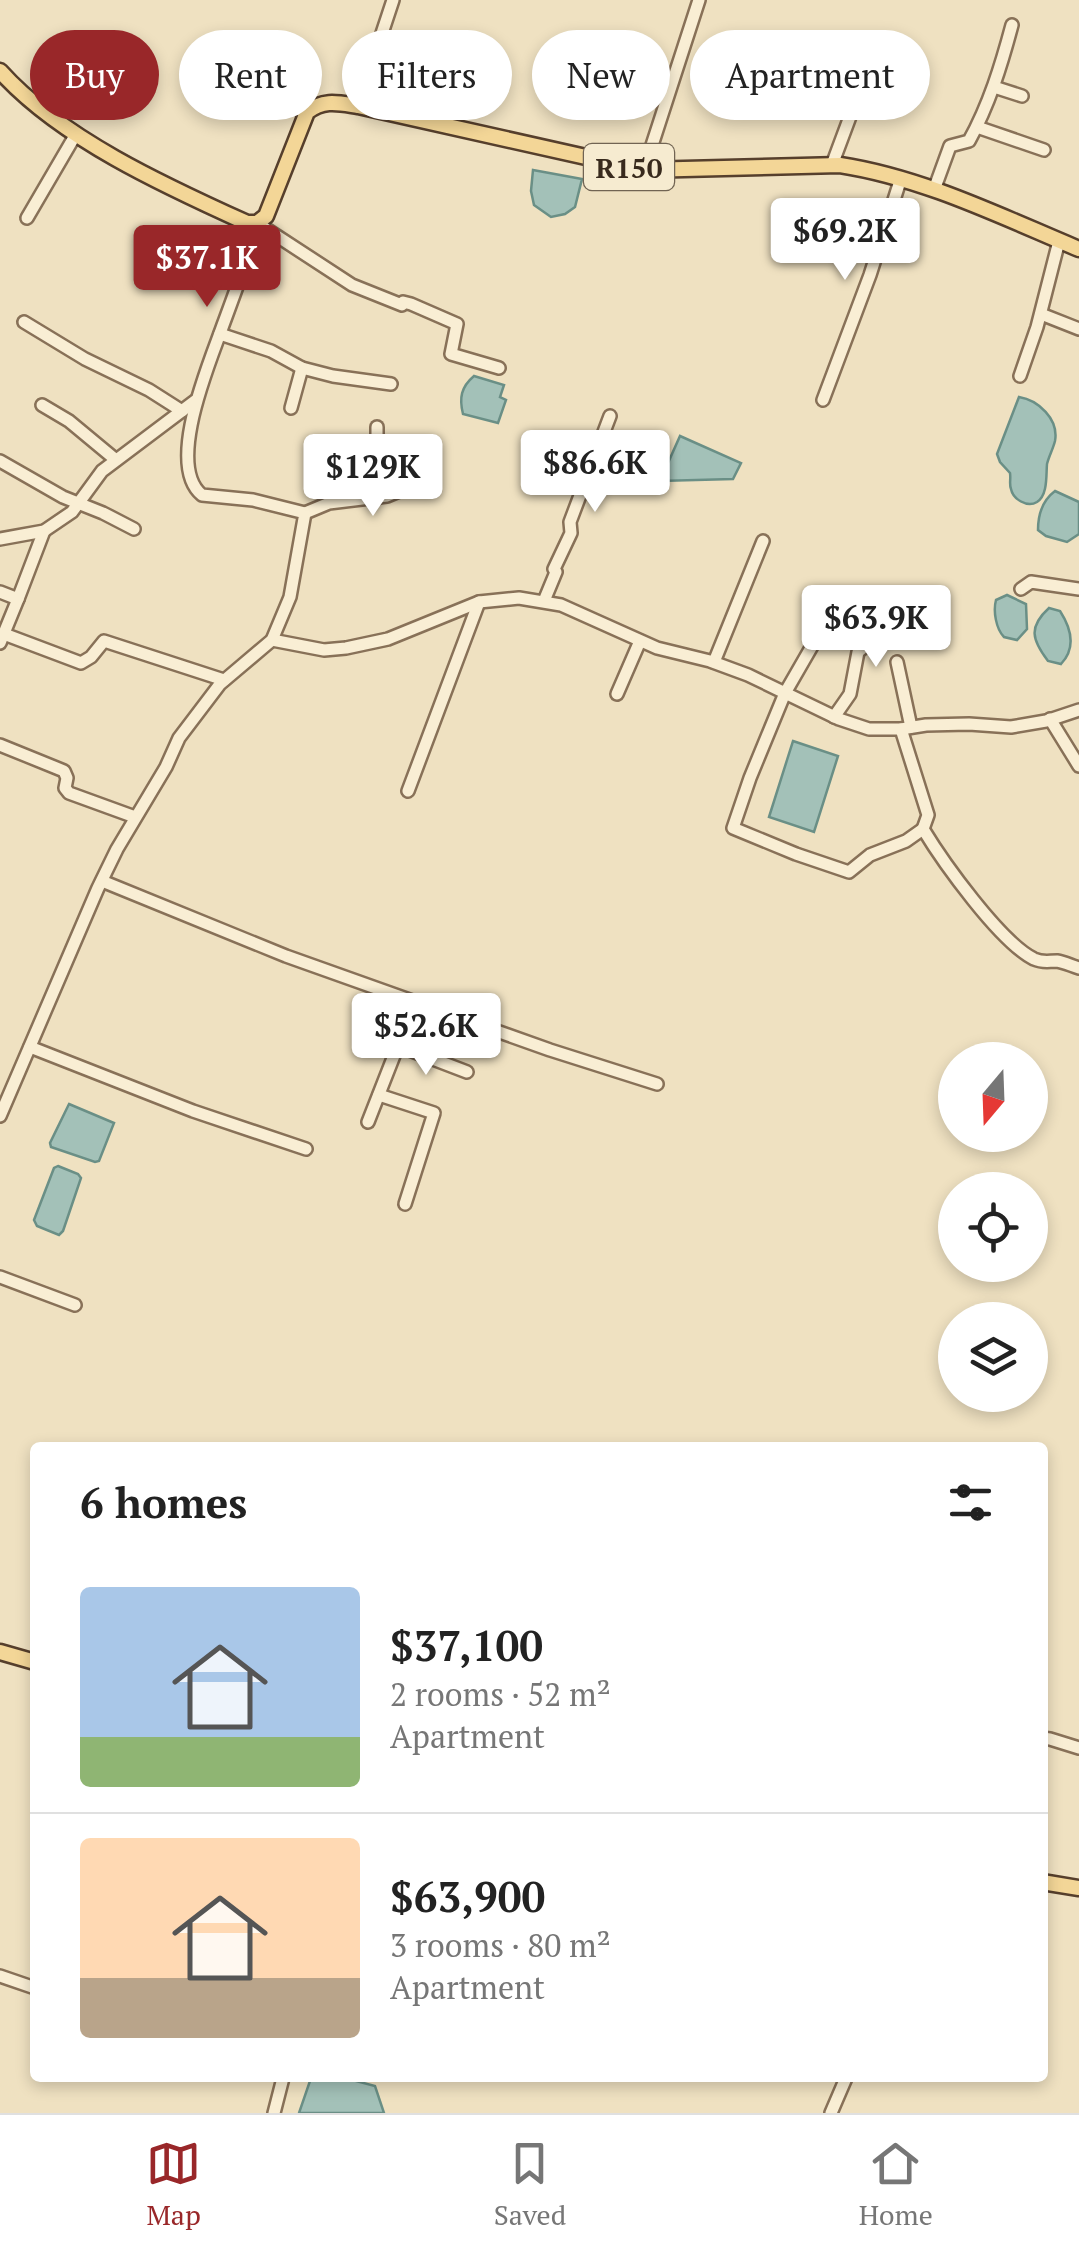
<!DOCTYPE html>
<meta charset="utf-8">
<style>
body{margin:0;font-family:"PT Serif",serif;background:#f2f2f2;color:#222;height:100vh;display:flex;flex-direction:column;font-size:38px;white-space:nowrap}
*{box-sizing:border-box;margin:0}
p{font-size:32px;color:#767676}
.icon{flex:none;width:55px;height:55px;fill:none;stroke:currentColor;stroke-width:2;stroke-linecap:round;stroke-linejoin:round}
.map{position:relative;flex:1;overflow:hidden}
.sheet{position:absolute;left:30px;top:1442px;width:1018px;height:640px;display:flex;flex-direction:column;background:#fff;border-radius:10px;box-shadow:0 5px 15px #0003}
.sheet>*{flex:none}
.top-card{position:absolute;left:30px;top:30px;width:1020px;height:90px;display:flex;gap:20px}
.needle{width:65px;rotate:199deg}
.tools{position:absolute;left:938px;top:1042px;display:grid;gap:20px}
.tools a{display:grid;place-items:center;width:110px;height:110px;border-radius:50%;background:#fff;box-shadow:0 5px 15px #0003;font-size:50px}
.price{position:absolute;translate:-50% -85px;padding:0 22px;border-radius:10px;background:#fff;color:#222;font-size:32px;line-height:65px;filter:drop-shadow(0 2px 5px #0008)}
.price::after{content:'';position:absolute;left:50%;top:60px;width:30px;height:22px;margin-left:-15px;background:inherit;clip-path:polygon(0 0,100% 0,50% 100%)}
.price.current{background:#992729;color:#fff}
ul{padding:0;list-style:none}
li{display:flex;align-items:center;gap:30px;height:250px;padding:0 50px}
li+li{border-top:2px solid #e0e0e0}
li span{display:grid;place-items:center;flex:none;width:280px;height:200px;border-radius:10px;color:#555}
li>.icon{margin-inline-start:auto}
span .icon{width:120px;height:120px;fill:#fffc;stroke-width:1}
li b{font-size:42px}
h2{display:flex;justify-content:space-between;align-items:center;height:120px;padding:0 50px;font-size:42px}
.pill{padding:0 35px;border-radius:45px;background:#fff;box-shadow:0 5px 15px #0003;font-size:35px;line-height:90px}
.pill.current{background:#992729;color:#fff}
.tabs{display:flex;justify-content:space-around;align-items:center;height:140px;border-top:2px solid #e0e0e0;background:#fff;font-size:28px;color:#767676}
.tabs a{display:grid;justify-items:center;gap:5px}
.tabs .current{color:#992729}
.map>svg:first-child{display:block}
.water{fill:#a3c1b8;stroke:#6a8f86;stroke-width:2.5}
.lines{fill:none;stroke-linecap:round;stroke-linejoin:round}
.minor-casing{stroke:#887158;stroke-width:16}
.major-casing{stroke:#563f2c;stroke-width:19}
.minor{stroke:#f9eed4;stroke-width:11}
.major{stroke:#f3d697;stroke-width:14}
.labels{text-anchor:middle;dominant-baseline:central;stroke-width:8;stroke-linejoin:round;paint-order:stroke}
.shield{fill:#f6ebd0;stroke:#716453;stroke-width:2.5}
.shield-label{font-size:28px;font-weight:bold;fill:#382a1d}
</style>
<div class="map">
<svg width="1079" height="2113" viewBox="0 0 1079 2113">
<rect width="100%" height="100%" fill="#efe1c1"/>
<g class="water">
<polygon points="533,170 582,179 575,207 565,214 551,217 534,205 531,191"/>
<path d="M 474,376 L 504,385 L 500,397 L 506,400 L 498,423 L 463,414 C 459,398 461,387 474,376 Z"/>
<path d="M 1019,397 C 1038,400 1059,419 1055,441 C 1053,449 1049,456 1047,464 C 1046,475 1048,495 1037,502 C 1027,508 1013,499 1011,489 C 1009,484 1011,479 1010,473 L 1000,462 L 997,454 Z"/>
<polygon points="680,436 741,463 733,479 660,481"/>
<polygon points="603,451 650,470 640,493 593,474"/>
<path d="M 1055,491 L 1079,502 L 1079,534 L 1067,542 L 1046,536 L 1038,530 C 1038,515 1043,500 1055,491 Z"/>
<path d="M 1007,595 L 1026,604 L 1027,629 L 1017,640 L 1004,637 C 996,629 993,611 996,600 Z"/>
<path d="M 1049,608 L 1060,611 C 1071,628 1077,647 1061,664 L 1048,661 C 1032,640 1028,627 1049,608 Z"/>
<polygon points="793,741 838,756 814,832 769,817"/>
<polygon points="69,1104 114,1123 99,1161 95,1162 51,1147 50,1143"/>
<polygon points="58,1166 78,1174 81,1178 63,1231 59,1235 37,1226 34,1220 54,1168"/>
<polygon points="311,2078 345,2078 375,2086 384,2113 299,2113"/>
</g>
<g class="lines">
<g class="minor-casing">
<g id="minor">
<polyline points="994,87 1022,96"/>
<polyline points="233,88 307,112"/>
<polyline points="358,106 393,0"/>
<polyline points="977,127 1044,150"/>
<polyline points="832,165 873,55"/>
<polyline points="644,170 699,0"/>
<path d="M 934,190 L 950,146 L 969,141 C 989,105 1001,66 1012,25"/>
<polyline points="27,218 76,134"/>
<polyline points="1041,314 1079,329"/>
<polyline points="24,322 85,359 149,390 182,411"/>
<polyline points="220,334 271,351 302,368 333,376 391,384"/>
<polyline points="1020,376 1037,327 1059,241"/>
<polyline points="823,400 870,275 901,178"/>
<polyline points="42,405 69,421 116,460"/>
<polyline points="291,408 302,368"/>
<polyline points="377,427 377,498"/>
<polyline points="0,461 63,497 103,513 134,529"/>
<polyline points="305,513 329,503 387,496 423,481"/>
<polyline points="0,539 44,531 72,512 102,471 195,401"/>
<polyline points="1021,589 1031,582 1079,589"/>
<polyline points="0,592 18,599 0,643"/>
<polyline points="18,599 44,531"/>
<polyline points="544,601 556,572 554,569 571,533 570,522 610,416"/>
<polyline points="823,627 785,693 750,778 733,828 796,854 849,872 870,855 906,841 923,829"/>
<polyline points="4,634 81,663 91,657 104,641 224,680"/>
<polyline points="272,640 324,650 346,648 388,639 479,602 519,598 561,605 657,648 710,661 748,675 839,719 869,729 901,729 926,725 969,724 1011,727 1046,721 1079,710"/>
<polyline points="714,662 763,541"/>
<polyline points="897,662 911,727"/>
<polyline points="617,694 640,641"/>
<polyline points="834,717 850,694 858,652 870,642 925,626"/>
<polyline points="1050,719 1079,766"/>
<path d="M 901,729 L 928,815 L 923,829 C 943,862 1000,942 1034,959 C 1043,963 1048,961 1057,961 C 1064,962 1072,966 1079,968"/>
<polyline points="0,745 64,771 67,778 65,788 69,793 135,817"/>
<polyline points="408,791 479,602"/>
<polyline points="102,881 286,956 550,1050 657,1084"/>
<polyline points="399,1046 467,1072"/>
<polyline points="30,1047 193,1111 306,1149"/>
<polyline points="379,1095 434,1113 405,1204"/>
<path d="M 0,1116 L 98,888 L 117,849 L 166,767 L 179,738 L 220,684 L 272,640 L 290,597 L 305,513 L 253,500 L 202,495 C 165,465 210,362 223,325 C 235,293 246,261 258,229 L 257,223 L 352,285 L 402,305 L 403,302 L 411,304 L 457,324 L 451,354 L 499,368"/>
<polyline points="368,1122 415,1002"/>
<polyline points="0,1277 75,1305"/>
<polyline points="1042,1738 1050,1739 1079,1748"/>
<polyline points="0,1976 35,1988"/>
<polyline points="274,2113 283,2078"/>
<polyline points="831,2113 846,2078"/>
</g>
</g>
<g class="major-casing">
<g id="major">
<path d="M 0,71 C 60,138 165,186 247,223 L 257,223 L 266,216 L 307,112 C 324,99 338,103 358,106 L 644,170 L 840,165 C 924,178 1002,217 1079,249"/>
<polyline points="0,1652 35,1662"/>
<polyline points="1042,1882 1079,1888"/>
</g>
</g>
<use href="#minor" class="minor"/>
<use href="#major" class="major"/>
</g>
<g class="labels">
<rect class="shield" x="584" y="144" width="90" height="46" rx="8"/>
<g class="shield-label">
<text x="629" y="167">R150</text>
</g>
</g>
</svg>
<div class="tools">
<a><svg class="needle" viewBox="-14 -14 28 28"><path d="M0-13l5 13h-10z" fill="#e53935"/><path d="M0 13l5-13h-10z" fill="#767676"/></svg></a>
<a><svg class="icon" aria-label="locate" viewBox="0 0 24 24"><circle cx="12" cy="12" r="6"/><path d="M12 2v4M12 18v4M2 12h4M18 12h4"/></svg></a>
<a><svg class="icon" aria-label="layers" viewBox="0 0 24 24"><path d="M12 4l9 5-9 5-9-5zM3 14l9 5 9-5"/></svg></a>
</div>
<b class="price" style="left:845px;top:283px">$69.2K</b>
<b class="price current" style="left:207px;top:310px">$37.1K</b>
<b class="price" style="left:595px;top:515px">$86.6K</b>
<b class="price" style="left:373px;top:519px">$129K</b>
<b class="price" style="left:876px;top:670px">$63.9K</b>
<b class="price" style="left:426px;top:1078px">$52.6K</b>
<div class="top-card">
<a class="pill current">Buy</a>
<a class="pill">Rent</a>
<a class="pill">Filters</a>
<a class="pill">New</a>
<a class="pill">Apartment</a>
</div>
<section class="sheet">
<h2>6 homes<svg class="icon" aria-label="filters" viewBox="0 0 24 24"><path d="M4 7h16M4 17h16"/><circle cx="9" cy="7" r="2"/><circle cx="15" cy="17" r="2"/></svg></h2>
<ul>
<li><span style="background:linear-gradient(#a9c7e8 75%,#8fb573 0)"><svg class="icon" aria-label="home" viewBox="0 0 24 24"><path d="M3 11l9-7 9 7M6 9v11h12V9"/></svg></span><div><b>$37,100</b><p>2 rooms · 52 m²</p><p>Apartment</p></div></li>
<li><span style="background:linear-gradient(#ffd9b3 70%,#b9a48a 0)"><svg class="icon" aria-label="home" viewBox="0 0 24 24"><path d="M3 11l9-7 9 7M6 9v11h12V9"/></svg></span><div><b>$63,900</b><p>3 rooms · 80 m²</p><p>Apartment</p></div></li>
</ul>
</section>
</div>
<nav class="tabs">
<a class="current"><svg class="icon" aria-label="map" viewBox="0 0 24 24"><path d="M3 6l6-2 6 2 6-2v14l-6 2-6-2-6 2zM9 4v14M15 6v14"/></svg>Map</a>
<a><svg class="icon" aria-label="saved" viewBox="0 0 24 24"><path d="M7 4h10v16l-5-4-5 4z"/></svg>Saved</a>
<a><svg class="icon" aria-label="home" viewBox="0 0 24 24"><path d="M3 11l9-7 9 7M6 9v11h12V9"/></svg>Home</a>
</nav>
